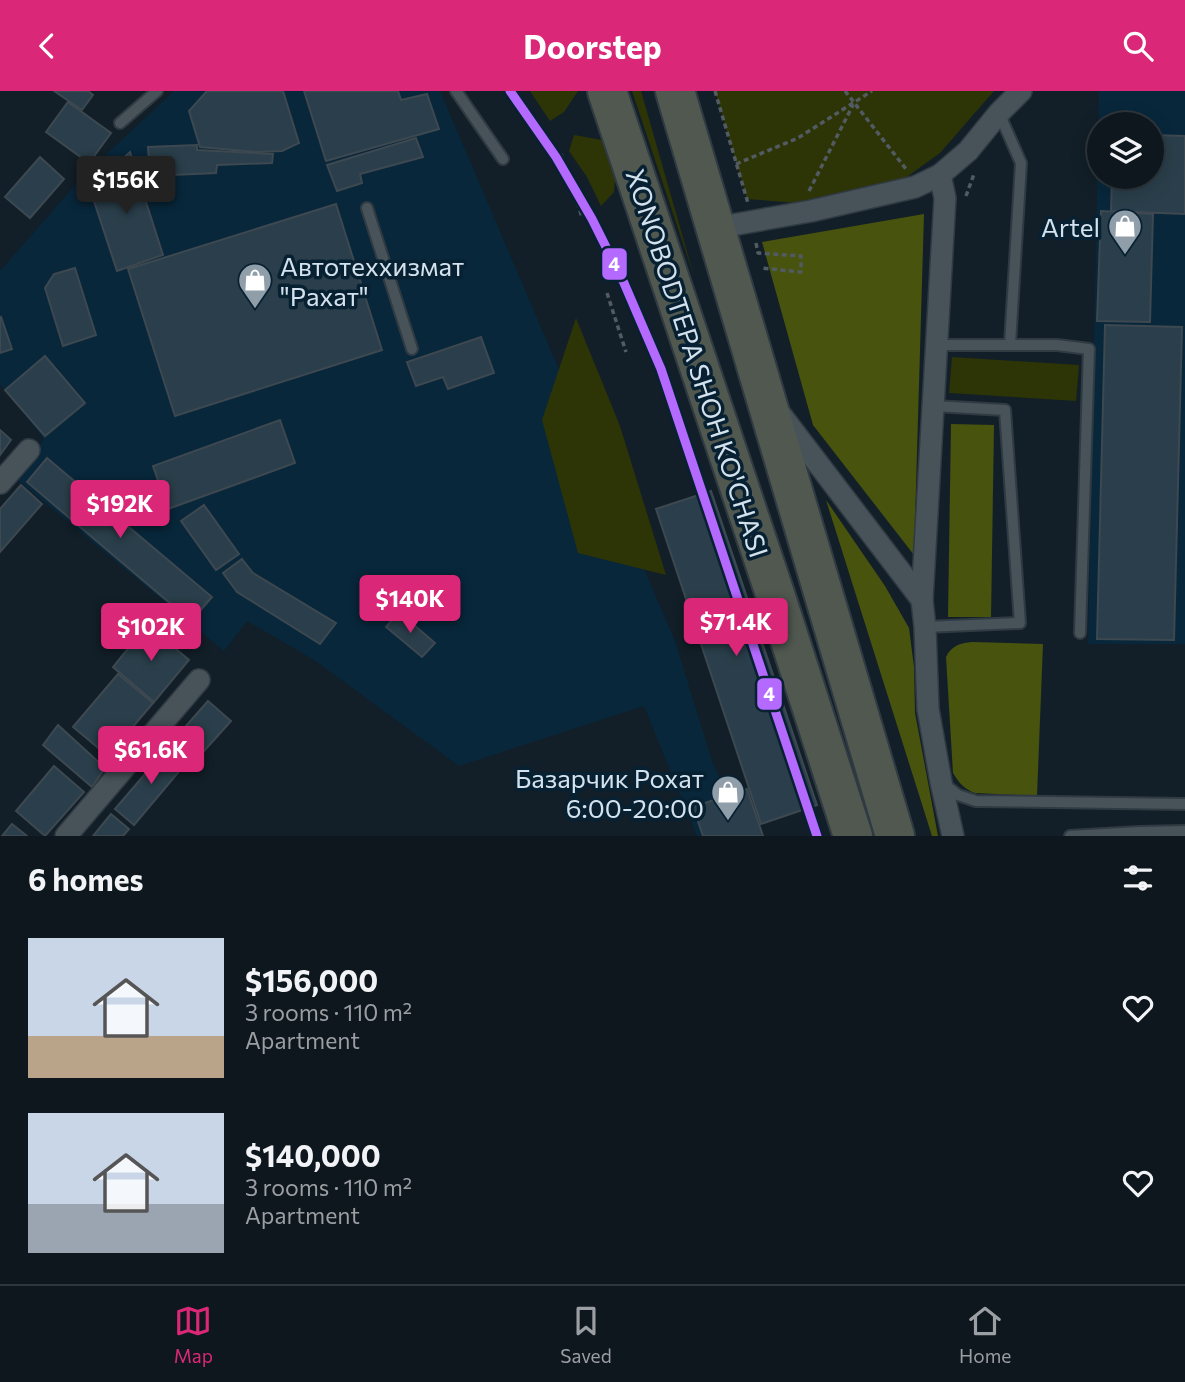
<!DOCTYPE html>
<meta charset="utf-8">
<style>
body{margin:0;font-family:Commissioner,sans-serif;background:#172027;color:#f1f3f6;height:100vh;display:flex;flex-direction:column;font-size:26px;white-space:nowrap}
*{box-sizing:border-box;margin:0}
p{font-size:23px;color:#9b9fa4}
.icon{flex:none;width:38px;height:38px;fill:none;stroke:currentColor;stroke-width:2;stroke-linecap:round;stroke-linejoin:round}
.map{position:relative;height:745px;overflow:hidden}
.panel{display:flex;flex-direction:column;background:#0e171e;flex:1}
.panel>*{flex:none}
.buttons{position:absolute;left:1087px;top:21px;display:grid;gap:14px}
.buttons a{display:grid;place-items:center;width:77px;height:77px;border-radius:50%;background:#0e171e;box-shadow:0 4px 18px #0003,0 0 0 2px #2e363c;font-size:35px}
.price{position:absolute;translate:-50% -60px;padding:0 16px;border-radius:7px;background:#db2777;color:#fff;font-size:23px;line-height:46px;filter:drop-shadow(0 2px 4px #0008)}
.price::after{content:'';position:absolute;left:50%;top:42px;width:21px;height:16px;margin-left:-10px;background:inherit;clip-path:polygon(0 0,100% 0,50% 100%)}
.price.on{background:#222;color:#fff}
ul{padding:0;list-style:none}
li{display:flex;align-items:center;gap:21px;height:175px;padding:0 28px}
li span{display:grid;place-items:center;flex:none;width:196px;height:140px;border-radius:0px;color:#555}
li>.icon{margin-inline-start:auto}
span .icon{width:84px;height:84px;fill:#fffc;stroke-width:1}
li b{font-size:30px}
h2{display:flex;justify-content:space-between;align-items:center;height:84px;padding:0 28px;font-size:30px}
header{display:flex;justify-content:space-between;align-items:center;height:91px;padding:0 28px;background:#db2777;color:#fff;font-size:32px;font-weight:700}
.dock{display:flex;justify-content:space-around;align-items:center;height:98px;border-top:2px solid #2e363c;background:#0e171e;font-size:19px;color:#9b9fa4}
.dock a{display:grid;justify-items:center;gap:4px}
.dock .on{color:#db2777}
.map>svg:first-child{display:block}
.built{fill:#08273b;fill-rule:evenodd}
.green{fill:#2d3406}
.forest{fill:#48530e}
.building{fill:#2a3f4b;stroke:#3d4850;stroke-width:2}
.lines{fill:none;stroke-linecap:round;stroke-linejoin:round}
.lane-casing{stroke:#303a42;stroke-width:14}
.street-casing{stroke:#303a42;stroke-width:24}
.highway-casing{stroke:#303a42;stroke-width:42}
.path{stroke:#525a62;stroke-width:3.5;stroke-dasharray:5 3.5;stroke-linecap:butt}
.lane{stroke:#475259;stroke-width:10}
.street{stroke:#475259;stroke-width:21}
.highway{stroke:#505850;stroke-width:38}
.metro-1-casing{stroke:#082132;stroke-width:14}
.metro-1{stroke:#b469ff;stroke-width:9}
.labels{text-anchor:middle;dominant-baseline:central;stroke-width:7;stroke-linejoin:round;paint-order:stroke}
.poi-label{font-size:26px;fill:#d4e2ee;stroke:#082132;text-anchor:end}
.street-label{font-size:26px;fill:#d4e2ee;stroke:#082132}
.line-badge{stroke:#082132;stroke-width:2.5}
.badge-label{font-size:19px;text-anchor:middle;font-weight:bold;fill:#fff}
</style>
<header><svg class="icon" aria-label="back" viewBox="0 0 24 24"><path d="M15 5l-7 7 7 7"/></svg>Doorstep<svg class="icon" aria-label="search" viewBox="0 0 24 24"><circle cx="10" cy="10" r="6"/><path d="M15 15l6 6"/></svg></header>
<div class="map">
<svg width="1185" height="745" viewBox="0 0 1185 745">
<rect width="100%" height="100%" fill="#121f28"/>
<g class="built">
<polygon points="174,0 440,0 675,550 712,670 746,745 697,745 644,615 459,675 314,569 247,530 224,560 14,386 44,348 0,293 0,180 84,84"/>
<path d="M 1099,0 L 1185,0 L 1185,553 L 1088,553 ZM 1099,33 L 1152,33 L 1152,86 L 1099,86 Z"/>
</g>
<g class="green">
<polygon points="530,0 578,0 564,21 550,30"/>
<polygon points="632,0 641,0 694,185"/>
<polygon points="715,0 994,0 940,62 904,88 797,112 747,108"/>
<polygon points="574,44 602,49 615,89 614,101 601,115 587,86 569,60"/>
<polygon points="576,227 620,335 666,484 578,462 542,329"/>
<polygon points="952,266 1079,274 1076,310 949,302"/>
</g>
<g class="forest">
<polygon points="924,123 914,464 813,334 762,151"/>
<polygon points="951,333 994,334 991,526 948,526"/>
<polygon points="826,409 885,495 909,537 914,576 915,622 938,745 932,745"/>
<path d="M 972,551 L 1043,553 L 1037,705 L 975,702 C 964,698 959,692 953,682 L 946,566 C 951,555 960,552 972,551 Z"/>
</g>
<g class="building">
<polygon points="54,0 88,0 93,4 82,19"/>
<polygon points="207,0 283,0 299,52 282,60 257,61 200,56 189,20"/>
<polygon points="304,0 398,0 401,9 427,3 439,38 326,70"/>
<polygon points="68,11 111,42 89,72 46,41"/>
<polygon points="1152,44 1185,45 1185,123 1111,120 1112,86 1152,86"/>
<polygon points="416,47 423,66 360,83 362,92 337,100 327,74"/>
<polygon points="197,54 197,59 273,63 272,72 217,74 216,82 150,85 148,56"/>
<polygon points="130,61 163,164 117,180 90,98"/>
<polygon points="40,66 64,88 30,127 5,106"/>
<polygon points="336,113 382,259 175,325 128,178"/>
<polygon points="1101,120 1153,123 1150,231 1097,230"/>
<polygon points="75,177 96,244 63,255 45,197 54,183"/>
<polygon points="1,226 12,258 0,262 0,227"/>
<polygon points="1105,234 1182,236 1174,549 1097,548"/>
<polygon points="481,246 494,282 448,298 443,286 416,295 407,271"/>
<polygon points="45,265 85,312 45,345 5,299"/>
<polygon points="280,329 295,372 168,418 153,375"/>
<polygon points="0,339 11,349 0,364"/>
<polygon points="47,367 212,506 191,530 27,391"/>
<polygon points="21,394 42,413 0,461 0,418"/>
<polygon points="711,400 817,714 761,733 656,418"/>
<polygon points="204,414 239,463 216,479 181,430"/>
<polygon points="242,468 253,482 336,532 320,553 237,501 223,482"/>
<polygon points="399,521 435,552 422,566 386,536"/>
<polygon points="147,534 189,569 154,611 113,576"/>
<polygon points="118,583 153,612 108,665 73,636"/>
<polygon points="208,610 231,630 195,670 172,651"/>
<polygon points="58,634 105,677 92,696 43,654"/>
<polygon points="169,655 187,671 134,734 115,718"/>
<polygon points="54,675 84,701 45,745 16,720"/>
<polygon points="747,698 763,745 703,745 693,716"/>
<polygon points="111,723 129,738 123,745 93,745"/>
<polygon points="12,733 27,745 2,745"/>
</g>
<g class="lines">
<g class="lane-casing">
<g id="lane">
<polyline points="456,0 503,68"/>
<polyline points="999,22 1021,72 1010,253"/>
<polyline points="120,32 157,0"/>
<polyline points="367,117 412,258"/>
<polyline points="937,254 1057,254 1089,258 1080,542"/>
<polyline points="925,536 1020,532 1005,319 934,315"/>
<polyline points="944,693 958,704 976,710 1185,713"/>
<polyline points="1070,745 1139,741 1185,740"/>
</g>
</g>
<g class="street-casing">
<g id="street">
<polyline points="715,137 811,120 915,96 940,84"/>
<polyline points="781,324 922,509"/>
<polyline points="0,392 29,359"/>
<polyline points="66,745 199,589"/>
<polyline points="953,745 941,691 928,618 925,536 922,509 945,107 940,84 968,60 999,22 1021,0"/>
</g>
</g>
<g class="highway-casing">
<g id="highway">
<polyline points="607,0 776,506 853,745"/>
<polyline points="675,0 895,745"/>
</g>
</g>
<g class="path">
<polyline points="715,0 748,112"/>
<polyline points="845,0 906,78"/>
<polyline points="561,63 582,126"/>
<polyline points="736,73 798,47 872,0"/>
<polyline points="809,100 853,14"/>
<polyline points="966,105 974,83"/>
<polyline points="756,152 758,162 801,165 801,181 762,177"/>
<polyline points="607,202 626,261"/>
</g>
<use href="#lane" class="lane"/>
<use href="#street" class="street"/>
<use href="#highway" class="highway"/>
<g class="metro-1-casing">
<polyline id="metro-1" points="510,0 556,66 592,128 624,192 661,278 817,745"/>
</g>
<use href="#metro-1" class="metro-1"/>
</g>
<defs>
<g id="shop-pin" transform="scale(1.75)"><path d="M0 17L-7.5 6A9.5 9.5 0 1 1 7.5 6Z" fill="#909ea9" stroke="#082132"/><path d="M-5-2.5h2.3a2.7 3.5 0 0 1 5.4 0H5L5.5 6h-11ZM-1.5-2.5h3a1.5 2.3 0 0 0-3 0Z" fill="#fff"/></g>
</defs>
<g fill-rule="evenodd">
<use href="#shop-pin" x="1125" y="135"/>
<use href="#shop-pin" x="255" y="189"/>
<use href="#shop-pin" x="728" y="701"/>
</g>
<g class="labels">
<g class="poi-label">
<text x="1100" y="135">Artel</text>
<text x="280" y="174" text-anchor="start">Автотеххизмат<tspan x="280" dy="30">"Рахат"</tspan></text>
<text x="704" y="686">Базарчик Рохат<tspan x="704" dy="30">6:00-20:00</tspan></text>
</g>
<g class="street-label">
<text transform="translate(698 272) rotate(72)">XONOBODTEPA SHOH KO'CHASI</text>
</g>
</g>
<g class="line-badge">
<rect x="601" y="156" width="27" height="34" rx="7" fill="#b469ff"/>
<rect x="756" y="586" width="27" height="34" rx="7" fill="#b469ff"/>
</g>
<g class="badge-label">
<text x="614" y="180">4</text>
<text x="769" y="610">4</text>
</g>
</svg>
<div class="buttons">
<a><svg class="icon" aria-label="layers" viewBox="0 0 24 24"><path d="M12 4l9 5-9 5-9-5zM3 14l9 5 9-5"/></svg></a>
</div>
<b class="price on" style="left:126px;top:125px">$156K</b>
<b class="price" style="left:120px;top:449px">$192K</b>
<b class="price" style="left:410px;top:544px">$140K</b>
<b class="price" style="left:736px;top:567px">$71.4K</b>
<b class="price" style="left:151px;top:572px">$102K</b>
<b class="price" style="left:151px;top:695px">$61.6K</b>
</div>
<section class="panel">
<h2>6 homes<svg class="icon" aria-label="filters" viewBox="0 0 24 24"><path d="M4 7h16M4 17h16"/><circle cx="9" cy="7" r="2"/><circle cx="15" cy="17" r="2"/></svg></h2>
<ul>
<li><span style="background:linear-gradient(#c9d6e8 70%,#b9a48a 0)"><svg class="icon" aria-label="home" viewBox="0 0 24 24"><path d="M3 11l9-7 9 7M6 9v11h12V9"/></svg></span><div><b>$156,000</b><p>3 rooms · 110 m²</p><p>Apartment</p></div><svg class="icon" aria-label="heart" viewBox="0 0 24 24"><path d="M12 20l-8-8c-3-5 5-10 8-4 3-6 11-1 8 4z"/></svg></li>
<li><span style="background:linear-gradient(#c9d6e8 65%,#9aa5b1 0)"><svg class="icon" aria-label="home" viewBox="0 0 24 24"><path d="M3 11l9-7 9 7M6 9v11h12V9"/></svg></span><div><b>$140,000</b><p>3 rooms · 110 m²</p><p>Apartment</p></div><svg class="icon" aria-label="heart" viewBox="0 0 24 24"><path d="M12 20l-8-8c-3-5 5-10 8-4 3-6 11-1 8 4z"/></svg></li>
</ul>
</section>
<nav class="dock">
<a class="on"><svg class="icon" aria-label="map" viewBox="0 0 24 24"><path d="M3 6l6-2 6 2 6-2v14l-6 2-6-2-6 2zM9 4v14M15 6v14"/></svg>Map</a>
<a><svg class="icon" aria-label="saved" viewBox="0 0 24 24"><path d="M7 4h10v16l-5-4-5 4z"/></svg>Saved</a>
<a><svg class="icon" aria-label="home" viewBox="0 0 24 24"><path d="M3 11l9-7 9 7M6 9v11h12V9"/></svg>Home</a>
</nav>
